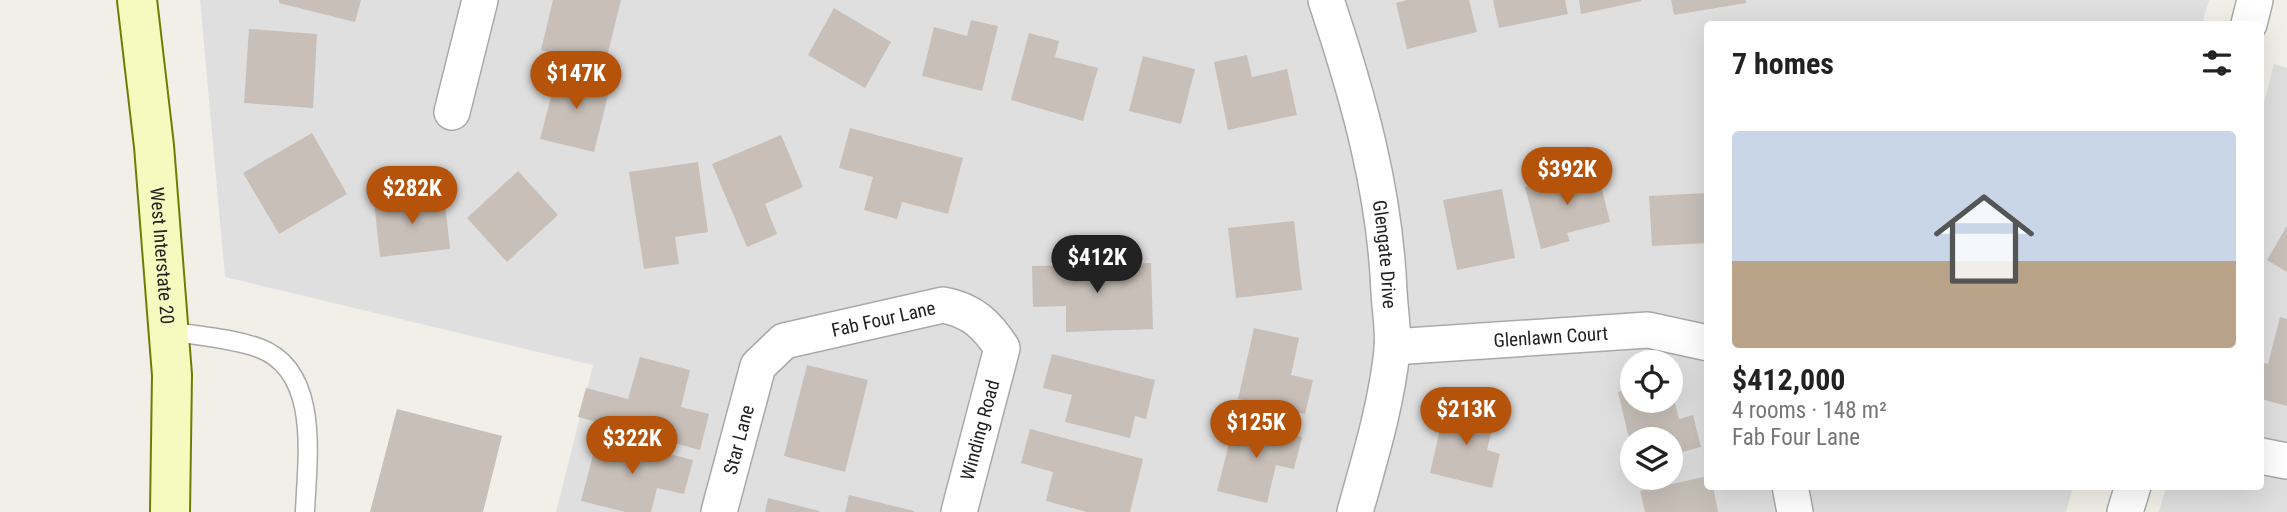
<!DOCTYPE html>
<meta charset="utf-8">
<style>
body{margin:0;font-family:"Roboto Condensed",sans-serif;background:#f2f2f2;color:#222;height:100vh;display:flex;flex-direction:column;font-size:26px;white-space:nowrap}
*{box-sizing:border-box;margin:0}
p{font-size:23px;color:#767676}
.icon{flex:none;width:38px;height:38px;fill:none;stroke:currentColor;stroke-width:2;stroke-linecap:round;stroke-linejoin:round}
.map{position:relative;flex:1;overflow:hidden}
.sheet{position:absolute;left:1704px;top:21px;width:560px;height:469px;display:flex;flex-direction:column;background:#fff;border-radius:7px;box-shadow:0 7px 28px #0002}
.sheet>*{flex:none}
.controls{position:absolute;left:1620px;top:350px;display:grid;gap:14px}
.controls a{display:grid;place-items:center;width:63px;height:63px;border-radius:50%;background:#fff;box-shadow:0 7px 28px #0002;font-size:35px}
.price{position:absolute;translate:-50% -60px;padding:0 16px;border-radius:24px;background:#b45309;color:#fff;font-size:23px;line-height:46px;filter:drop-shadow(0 2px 4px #0008)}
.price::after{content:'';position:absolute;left:50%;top:42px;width:21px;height:16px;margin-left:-10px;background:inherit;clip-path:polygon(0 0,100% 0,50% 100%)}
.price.current{background:#222;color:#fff}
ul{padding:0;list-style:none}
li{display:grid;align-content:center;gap:14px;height:371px;padding:0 28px}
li+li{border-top:2px solid #e0e0e0}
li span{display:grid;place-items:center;height:217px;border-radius:7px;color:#555}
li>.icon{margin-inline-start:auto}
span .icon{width:126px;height:126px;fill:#fffc;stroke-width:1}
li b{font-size:30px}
h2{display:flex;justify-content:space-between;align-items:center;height:84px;padding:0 28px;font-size:30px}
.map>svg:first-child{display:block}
.residential{fill:#e0dfdf;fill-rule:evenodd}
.building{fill:#c7bfb8}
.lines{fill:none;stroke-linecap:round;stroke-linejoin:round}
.service-casing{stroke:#a9a9a9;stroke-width:21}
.minor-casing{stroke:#a9a9a9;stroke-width:38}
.secondary-casing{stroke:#707d05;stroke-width:42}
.service{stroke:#fff;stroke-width:18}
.minor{stroke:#fff;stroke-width:35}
.secondary{stroke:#f7fabf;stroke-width:38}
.labels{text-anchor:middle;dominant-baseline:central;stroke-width:7;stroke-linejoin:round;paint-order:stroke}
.street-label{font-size:19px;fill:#222;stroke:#fff}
</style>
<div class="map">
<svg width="2287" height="512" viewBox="0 0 2287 512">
<rect width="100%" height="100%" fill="#f2efe9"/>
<g class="residential">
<path d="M 200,0 L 2209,0 L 2202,24 L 1708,24 L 1708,486 L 2073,487 L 2066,512 L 556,512 L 593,365 L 225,277 ZM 1633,362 L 1671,362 L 1671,401 L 1633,401 ZM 1633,439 L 1671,439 L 1671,478 L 1633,478 Z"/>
<polygon points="2274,64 2287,68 2287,512 2159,512 2166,487 2261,486 2261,114"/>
</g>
<g class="building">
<polygon points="279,0 361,0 355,22 279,3"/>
<polygon points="553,0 621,0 605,65 541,50"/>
<polygon points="1407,0 1469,0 1477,32 1407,49 1396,3"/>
<polygon points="1493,0 1565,0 1568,14 1499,28"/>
<polygon points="1579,0 1641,0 1641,1 1581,14"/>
<polygon points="1671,0 1746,0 1746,3 1674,15"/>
<polygon points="834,8 891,42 865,88 808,55"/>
<polygon points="971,20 998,26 982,91 922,76 934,27 967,36"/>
<polygon points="249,29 317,34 313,108 244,103"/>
<polygon points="1029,33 1059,41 1055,57 1098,68 1083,121 1011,100"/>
<polygon points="1247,55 1252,77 1287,69 1297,115 1228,130 1214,62"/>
<polygon points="1143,56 1195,69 1181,124 1129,111"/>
<polygon points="558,70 611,83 594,152 540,139"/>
<polygon points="850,128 963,158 948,214 902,202 897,219 864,210 873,177 839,168"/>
<polygon points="312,133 347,194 279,234 243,173"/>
<polygon points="781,135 803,187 765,204 777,234 747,247 712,164"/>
<polygon points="698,162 708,232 675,237 679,264 644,269 629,172"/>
<polygon points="1597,169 1610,222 1567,233 1570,241 1541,249 1525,187"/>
<polygon points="518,171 558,215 507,262 467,218"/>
<polygon points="1502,189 1515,258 1457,270 1443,200"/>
<polygon points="1708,193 1708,243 1652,246 1649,196"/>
<polygon points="444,194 450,249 380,257 374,202"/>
<polygon points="1294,221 1302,290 1236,298 1228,228"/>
<polygon points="2287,226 2287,272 2267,260"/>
<polygon points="1151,263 1153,329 1066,332 1066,306 1033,307 1032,266"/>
<polygon points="2280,317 2287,319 2287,406 2261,399 2261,362 2268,364"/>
<polygon points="1254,328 1299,338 1291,375 1313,380 1305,414 1238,399"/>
<polygon points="1052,354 1155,380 1146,419 1135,416 1130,438 1065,422 1072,395 1043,388"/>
<polygon points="640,357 690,370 681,407 709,414 700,450 578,417 586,388 628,399"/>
<polygon points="807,365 868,380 845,472 784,456"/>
<polygon points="1633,388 1633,401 1671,401 1672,391 1679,419 1693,415 1701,447 1671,455 1671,439 1633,439 1632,451 1618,392"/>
<polygon points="1446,403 1495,416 1487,450 1500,454 1492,488 1430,473"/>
<polygon points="397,409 502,436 483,512 370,512"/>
<polygon points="1235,420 1302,437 1294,469 1276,465 1267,503 1217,491"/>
<polygon points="1030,429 1143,459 1130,512 1087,512 1046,501 1053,472 1021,463"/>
<polygon points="598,436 693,460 684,494 657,488 651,512 625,512 581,501"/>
<polygon points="1708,476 1708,486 1713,486 1718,512 1645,512 1640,491"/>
<polygon points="849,495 914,511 914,512 845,512"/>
<polygon points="768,498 819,511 819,512 765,512"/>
</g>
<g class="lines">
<g class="service-casing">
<path id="service" d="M 169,331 C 198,336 231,338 259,348 C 321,371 307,459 305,512"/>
</g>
<g class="minor-casing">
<g id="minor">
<path id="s1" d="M 1326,0 C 1358,96 1385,190 1389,292 C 1390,311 1394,332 1392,351 C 1386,406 1370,458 1355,512"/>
<polyline points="2249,24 2255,0"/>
<polyline points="452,112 480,0"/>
<path id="s2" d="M 1392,347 L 1648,330 L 1708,343"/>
<polyline points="2261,456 2287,461"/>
<polyline points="1790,486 1795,512"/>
<path id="s3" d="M 719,512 L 758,366 L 784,341 L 943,305 C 972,310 987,325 1002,348 L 959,512"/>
<polyline points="2125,512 2133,486"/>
</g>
</g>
<g class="secondary-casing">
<g id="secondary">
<path id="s4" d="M 137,0 L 154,146 L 172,375 L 170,512"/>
</g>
</g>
<use href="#service" class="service"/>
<use href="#minor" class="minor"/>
<use href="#secondary" class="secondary"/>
</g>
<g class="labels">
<g class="street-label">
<text stroke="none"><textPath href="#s1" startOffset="262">Glengate Drive</textPath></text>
<text stroke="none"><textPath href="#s4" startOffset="257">West Interstate 20</textPath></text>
<text stroke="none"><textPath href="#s3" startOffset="289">Fab Four Lane</textPath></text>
<text stroke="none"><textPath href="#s2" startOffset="159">Glenlawn Court</textPath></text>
<text transform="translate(980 430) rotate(-75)">Winding Road</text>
<text stroke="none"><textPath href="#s3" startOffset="75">Star Lane</textPath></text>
</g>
</g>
</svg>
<div class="controls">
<a><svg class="icon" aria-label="locate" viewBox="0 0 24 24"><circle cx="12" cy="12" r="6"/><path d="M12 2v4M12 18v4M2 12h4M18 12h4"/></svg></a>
<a><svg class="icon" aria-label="layers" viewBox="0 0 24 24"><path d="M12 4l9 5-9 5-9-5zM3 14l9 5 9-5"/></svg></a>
</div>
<b class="price" style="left:576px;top:111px">$147K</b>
<b class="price" style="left:1567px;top:207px">$392K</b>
<b class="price" style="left:412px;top:226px">$282K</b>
<b class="price current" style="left:1097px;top:295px">$412K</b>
<b class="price" style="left:1466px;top:447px">$213K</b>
<b class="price" style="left:1256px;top:460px">$125K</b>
<b class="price" style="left:632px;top:476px">$322K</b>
<section class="sheet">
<h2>7 homes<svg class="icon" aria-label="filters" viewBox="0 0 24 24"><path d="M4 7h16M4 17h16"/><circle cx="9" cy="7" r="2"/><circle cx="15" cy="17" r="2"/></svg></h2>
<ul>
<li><span style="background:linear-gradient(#c9d6e8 60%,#b9a48a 0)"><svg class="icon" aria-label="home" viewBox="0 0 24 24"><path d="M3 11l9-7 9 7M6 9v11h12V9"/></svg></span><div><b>$412,000</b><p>4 rooms · 148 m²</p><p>Fab Four Lane</p></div></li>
</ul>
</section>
</div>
